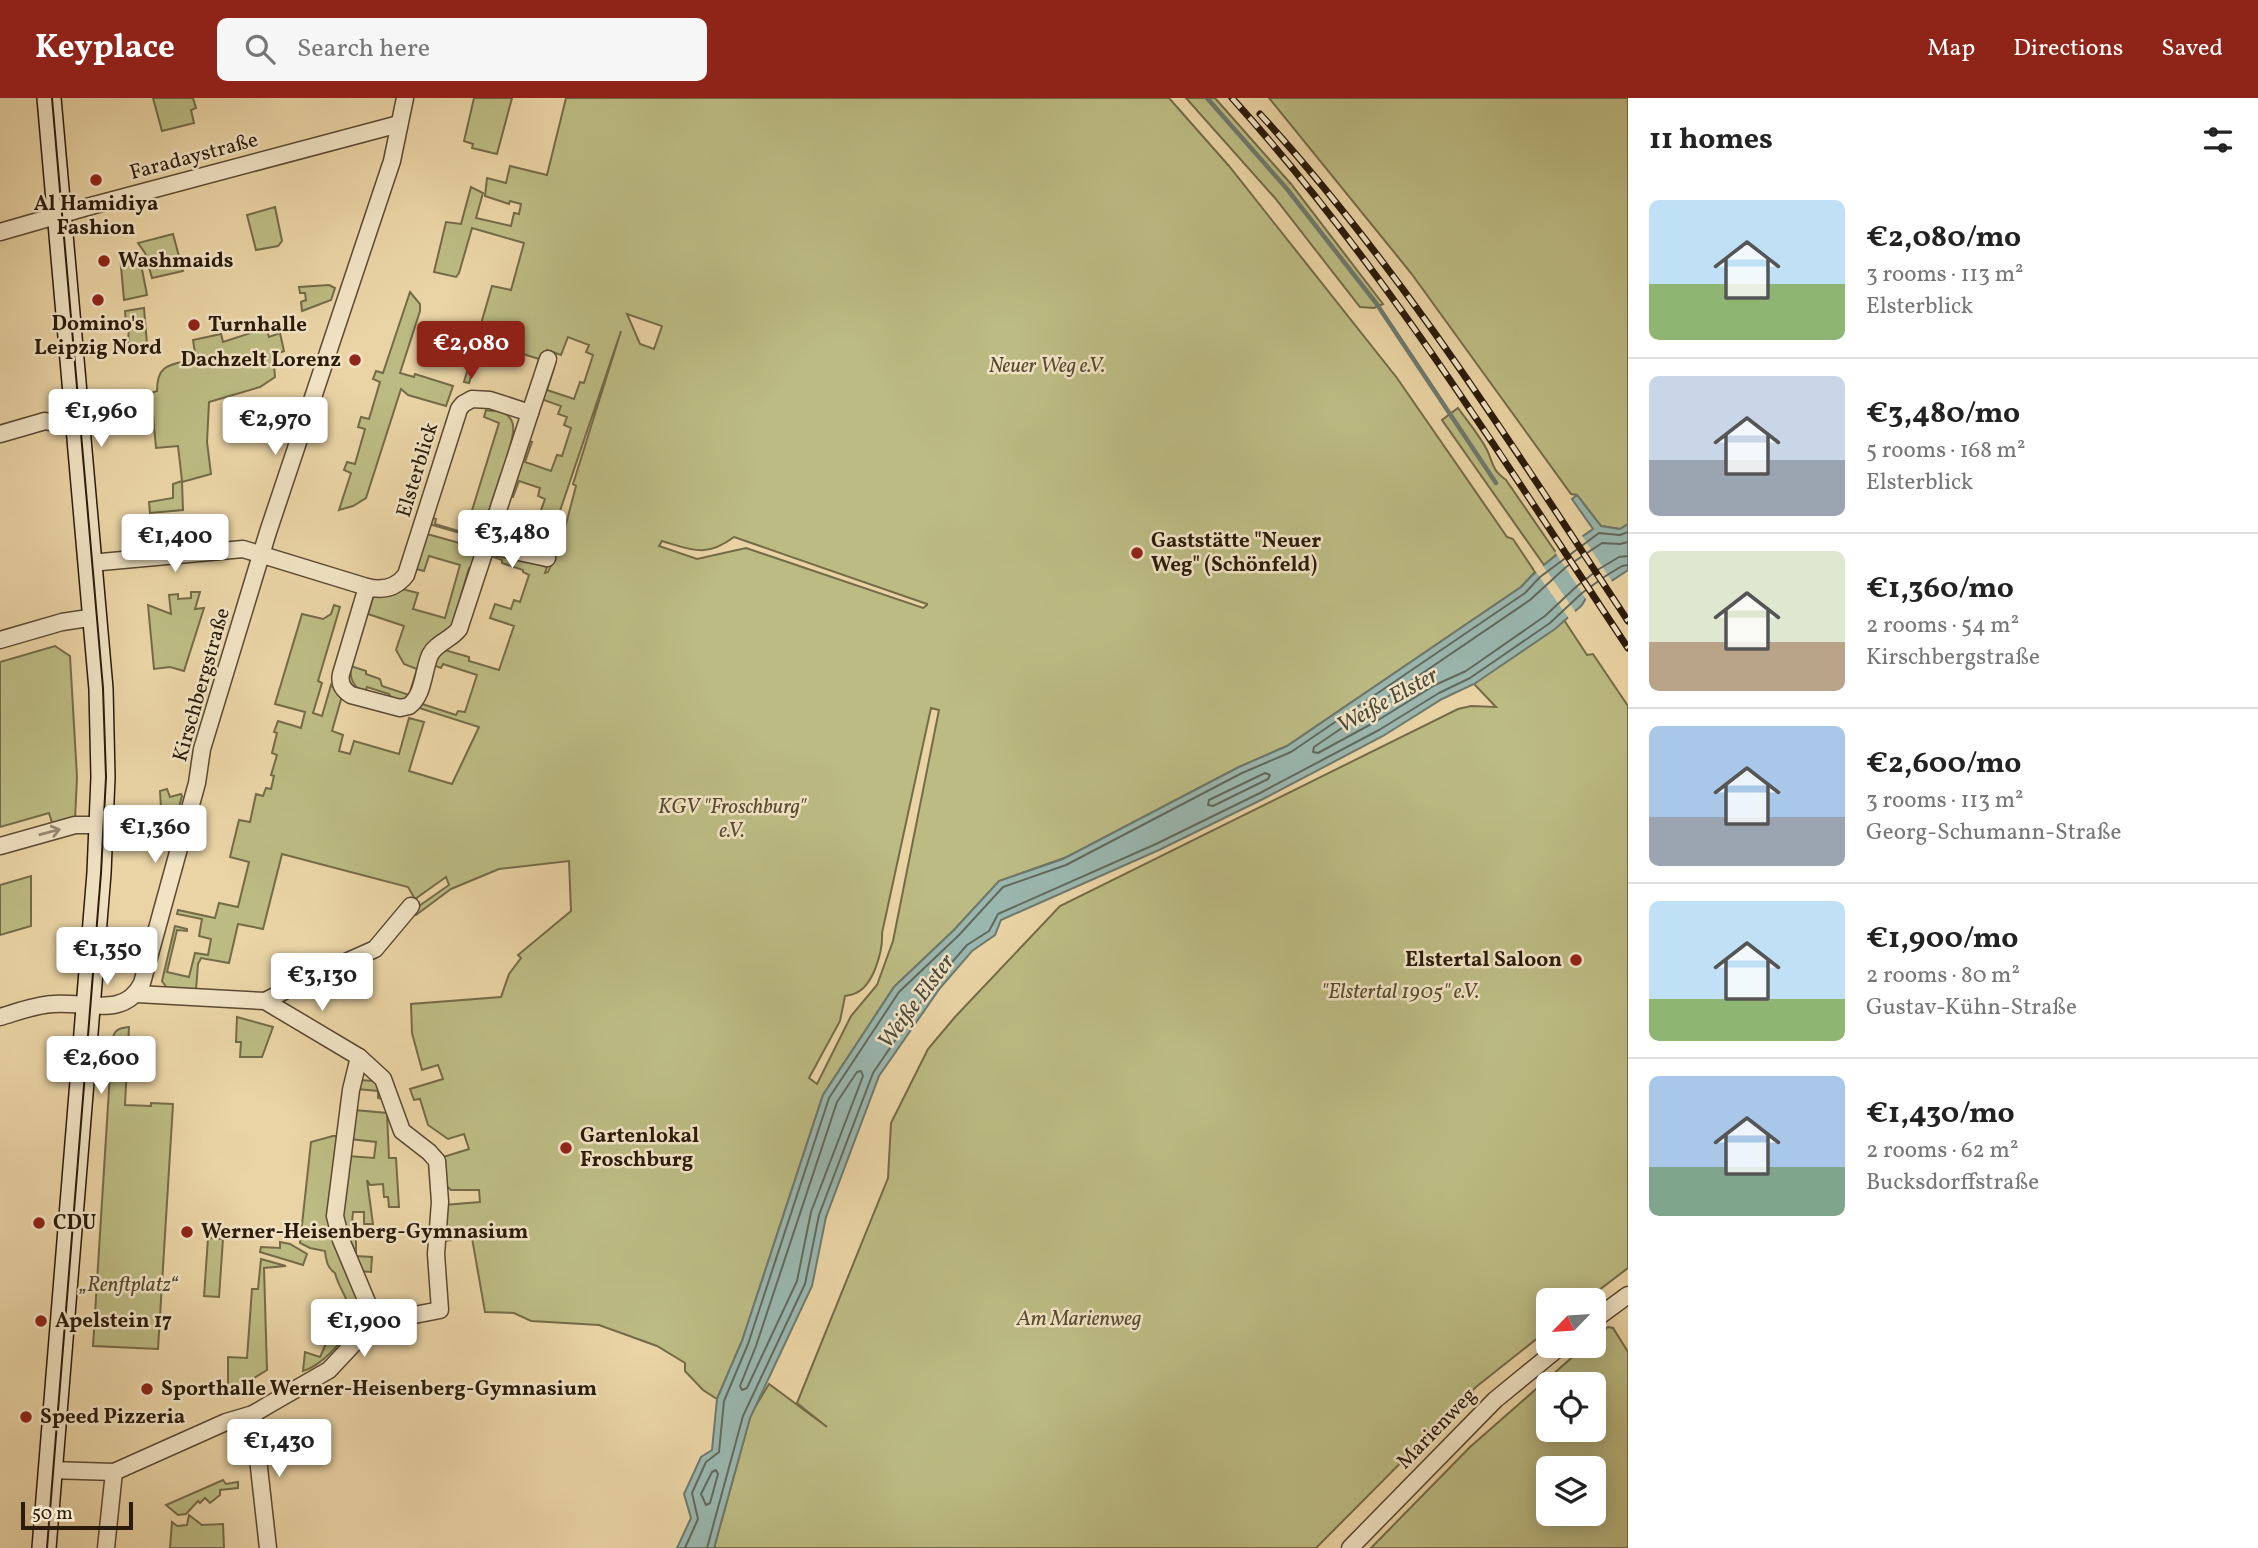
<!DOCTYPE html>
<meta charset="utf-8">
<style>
body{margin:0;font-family:Vollkorn,serif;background:#f6f6f6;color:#222;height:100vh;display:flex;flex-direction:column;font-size:26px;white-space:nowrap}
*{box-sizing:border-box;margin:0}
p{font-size:23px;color:#767676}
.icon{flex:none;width:38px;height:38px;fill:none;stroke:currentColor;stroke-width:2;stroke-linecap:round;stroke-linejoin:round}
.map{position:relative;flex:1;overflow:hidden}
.details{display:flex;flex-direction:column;background:#fff;width:630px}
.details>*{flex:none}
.needle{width:46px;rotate:245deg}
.controls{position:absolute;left:1536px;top:1190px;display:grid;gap:14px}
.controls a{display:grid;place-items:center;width:70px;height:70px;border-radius:10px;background:#fff;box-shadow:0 4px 18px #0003;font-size:35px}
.scale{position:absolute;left:21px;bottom:18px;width:112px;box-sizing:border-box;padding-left:7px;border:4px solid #2b1b0b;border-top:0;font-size:19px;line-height:24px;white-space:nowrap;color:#2b1b0b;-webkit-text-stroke:5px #f1e3c4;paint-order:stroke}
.price{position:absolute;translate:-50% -60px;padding:0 16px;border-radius:7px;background:#fff;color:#222;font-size:23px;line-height:46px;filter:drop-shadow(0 2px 4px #0008)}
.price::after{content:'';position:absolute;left:50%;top:42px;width:21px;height:16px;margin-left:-10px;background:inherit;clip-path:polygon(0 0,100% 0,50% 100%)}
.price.current{background:#8f2418;color:#fff}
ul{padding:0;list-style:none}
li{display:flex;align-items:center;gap:21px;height:175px;padding:0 21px}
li+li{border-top:2px solid #e0e0e0}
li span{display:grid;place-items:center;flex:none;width:196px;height:140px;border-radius:10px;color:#555}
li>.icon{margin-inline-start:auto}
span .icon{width:84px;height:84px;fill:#fffc;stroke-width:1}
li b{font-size:30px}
h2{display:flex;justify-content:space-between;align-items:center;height:84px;padding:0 21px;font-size:30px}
header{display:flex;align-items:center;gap:42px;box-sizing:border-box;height:98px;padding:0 35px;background:#8f2418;color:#fff}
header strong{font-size:33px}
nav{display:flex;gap:38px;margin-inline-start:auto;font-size:24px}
.search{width:490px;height:63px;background:#f6f6f6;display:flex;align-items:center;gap:18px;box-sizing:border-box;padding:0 24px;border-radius:10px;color:#767676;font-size:26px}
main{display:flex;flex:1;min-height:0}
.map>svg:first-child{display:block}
.green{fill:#bcbb83;stroke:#746b47;stroke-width:2;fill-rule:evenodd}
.water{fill:#9ab7af;stroke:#6e796d;stroke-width:2}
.pier{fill:#ead4a5}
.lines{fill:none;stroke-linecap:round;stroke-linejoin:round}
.shore{stroke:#62695d;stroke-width:2}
.stream{stroke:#6e796d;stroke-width:4.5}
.minor-casing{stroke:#5b4932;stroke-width:19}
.secondary-casing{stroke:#2b1b0b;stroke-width:26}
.minor{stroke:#f1e3c4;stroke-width:16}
.secondary{stroke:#f1e3c4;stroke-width:23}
.tram{stroke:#2b1b0b;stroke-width:2}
.rail-casing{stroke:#2b1b0b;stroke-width:7}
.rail{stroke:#f1e3c4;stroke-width:4.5;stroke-dasharray:13;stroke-linecap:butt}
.oneway{stroke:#988971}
.poi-dot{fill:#8f2418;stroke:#f1e3c4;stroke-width:2.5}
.labels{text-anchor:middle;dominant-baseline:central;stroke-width:5;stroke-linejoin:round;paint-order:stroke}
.street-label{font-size:21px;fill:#2b1b0b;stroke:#f1e3c4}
.poi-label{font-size:21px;font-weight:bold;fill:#2b1b0b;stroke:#f1e3c4;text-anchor:start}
.park-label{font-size:21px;font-style:italic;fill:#564b2f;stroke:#f1e3c4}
.water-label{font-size:23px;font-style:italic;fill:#4c4a3c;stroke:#f1e3c4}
</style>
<header>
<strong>Keyplace</strong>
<div class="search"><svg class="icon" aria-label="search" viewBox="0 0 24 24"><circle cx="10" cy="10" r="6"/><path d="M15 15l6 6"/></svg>Search here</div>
<nav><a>Map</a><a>Directions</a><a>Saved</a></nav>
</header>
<main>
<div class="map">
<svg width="1628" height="1450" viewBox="0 0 1628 1450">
<rect width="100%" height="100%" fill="#ead4a5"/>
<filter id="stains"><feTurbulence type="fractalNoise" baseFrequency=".00286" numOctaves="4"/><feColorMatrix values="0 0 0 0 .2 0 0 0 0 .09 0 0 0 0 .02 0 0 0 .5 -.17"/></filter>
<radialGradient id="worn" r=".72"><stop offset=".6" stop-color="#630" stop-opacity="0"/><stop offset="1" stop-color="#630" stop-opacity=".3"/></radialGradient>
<g class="green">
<polygon points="153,0 193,0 196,10 191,12 194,25 162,33"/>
<polygon points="474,0 512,0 497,56 472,50 473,46 464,43"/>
<path d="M 566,0 L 1169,0 L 1229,68 L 1397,280 L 1507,439 L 1513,441 L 1535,474 L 1521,489 L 1287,648 L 1239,669 L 1067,759 L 999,783 L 954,832 L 894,889 L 823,997 L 742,1243 L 717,1301 L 703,1292 L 685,1273 L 685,1265 L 657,1248 L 599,1227 L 531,1223 L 514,1215 L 485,1214 L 472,1140 L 464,1141 L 463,1133 L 451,1134 L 451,1142 L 443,1143 L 444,1107 L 480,1104 L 479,1092 L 451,1092 L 444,1086 L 440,1060 L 469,1051 L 464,1036 L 448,1041 L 428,1027 L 420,1001 L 414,1002 L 410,991 L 443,981 L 438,967 L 422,972 L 412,935 L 411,906 L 501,899 L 509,876 L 521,860 L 518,857 L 571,813 L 569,763 L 499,771 L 451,791 L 416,817 L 412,813 L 449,787 L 446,779 L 415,801 L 408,789 L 282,756 L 263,831 L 238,826 L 229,865 L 201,860 L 198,866 L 196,892 L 167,890 L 162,883 L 175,828 L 187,831 L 187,833 L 177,832 L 167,874 L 189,879 L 195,855 L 208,857 L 211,841 L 199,838 L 202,821 L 177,816 L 178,812 L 215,820 L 219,805 L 238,809 L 249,764 L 230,759 L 239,722 L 250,724 L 256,696 L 263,698 L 266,690 L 271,691 L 274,678 L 271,677 L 277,657 L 272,655 L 277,635 L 274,634 L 278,623 L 301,630 L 305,614 L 275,606 L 302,516 L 323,521 L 331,516 L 334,507 L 340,509 L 318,583 L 322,585 L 313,615 L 322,618 L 331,587 L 342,598 L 332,633 L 343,637 L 339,653 L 350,656 L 354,643 L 399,656 L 409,620 L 424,624 L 409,673 L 452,686 L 479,629 L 416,609 L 419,605 L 456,617 L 458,613 L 465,614 L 477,577 L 443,566 L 441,570 L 433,567 L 436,557 L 445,552 L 469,559 L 469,563 L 499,572 L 514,528 L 490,520 L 495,506 L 511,511 L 514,502 L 520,504 L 529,477 L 523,474 L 523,472 L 502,465 L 502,462 L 488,457 L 490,452 L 547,469 L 545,475 L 548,474 L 560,449 L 576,388 L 573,386 L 621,233 L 546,454 L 493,442 L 502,414 L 505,415 L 499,435 L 525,445 L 531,428 L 535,429 L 545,401 L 538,398 L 540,390 L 519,383 L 513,399 L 506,397 L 525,342 L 532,344 L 525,364 L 551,373 L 557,357 L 562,358 L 571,330 L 564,327 L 567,319 L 558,316 L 561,308 L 538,300 L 551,270 L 554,270 L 547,292 L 574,301 L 580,284 L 584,285 L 593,257 L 586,254 L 589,247 L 568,239 L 561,257 L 547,252 L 537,284 L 533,282 L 539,261 L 482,243 L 469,285 L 464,284 L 492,188 L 511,192 L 524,145 L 472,130 L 459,175 L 456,179 L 434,174 L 446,124 L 461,126 L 471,89 L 483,95 L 476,120 L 511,128 L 514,115 L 519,116 L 521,106 L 510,103 L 509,106 L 485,98 L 487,80 L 506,85 L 510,68 L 547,77 ZM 627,216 L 662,228 L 654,251 L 640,246 ZM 734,439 L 927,506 L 927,507 L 923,510 L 746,450 L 697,461 L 659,448 L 662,443 C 692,452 706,460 734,439 ZM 931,610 L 939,612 L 893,843 L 877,887 L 851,918 L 817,986 L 809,980 L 840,923 L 845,898 C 848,897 853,897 856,895 C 874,887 883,852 882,835 Z"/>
<polygon points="1186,0 1215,0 1291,86 1383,206 1374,210 1360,209 1275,100"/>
<polygon points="1269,0 1628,0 1628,426 1620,431 1601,428 1577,397 1571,396 1411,175"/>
<polygon points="275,109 282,143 278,148 256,152 247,117"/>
<polygon points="173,136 183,173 152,180 145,155 138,145"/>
<polygon points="120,157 142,171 147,197 124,202"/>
<polygon points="329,187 335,190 331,202 302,213 301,204 306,202 305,195 300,195 299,189"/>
<polygon points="410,194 420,206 420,213 400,275 414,279 415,276 453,288 446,308 408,297 401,291 366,400 353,408 339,412 351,375 344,372 347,364 355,366 365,331 358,329 361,319 369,321 380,284 373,281 376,273 383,275"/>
<polygon points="144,210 147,246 128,248 129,225 126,225 125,213"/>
<path d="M 266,230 L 269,239 L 280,235 L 284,253 L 273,257 L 275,279 L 260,289 L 209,304 L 207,344 L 211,376 L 182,384 L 183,412 L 150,415 L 149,404 L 173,400 L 173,386 L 182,383 L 178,348 L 156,350 L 151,295 L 157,293 C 157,264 172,267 196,261 L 193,242 L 221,236 L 223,244 Z"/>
<path d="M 1458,310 C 1468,324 1481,339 1488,354 C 1494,369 1493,372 1506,382 L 1557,456 L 1544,467 L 1442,322 Z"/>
<path d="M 486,312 C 493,314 497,311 503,314 C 526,326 503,355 506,372 L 500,379 L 484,429 L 486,433 L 484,442 L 429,426 L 431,419 L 436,421 L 435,426 L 465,435 L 499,325 L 484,319 Z"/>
<path d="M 427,436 L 481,451 L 476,465 L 469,470 L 454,521 L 458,523 L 412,598 L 403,603 L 393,602 L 389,596 L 367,589 L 365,594 C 353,590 349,579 351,568 L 366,573 L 366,576 L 380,581 L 382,588 L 409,597 L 417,571 L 404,566 L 396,552 L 404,528 L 368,516 L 374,496 L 402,491 L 418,495 L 413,511 L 445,520 L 460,467 L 429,458 L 424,473 L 416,471 Z"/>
<polygon points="191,494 200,494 195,511 204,510 184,573 170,569 154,571 148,507 171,516 169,497 178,496 178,501 191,500"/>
<polygon points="1564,522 1587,557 1593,556 1628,608 1628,1170 1586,1202 1549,1202 1549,1231 1476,1289 1316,1450 714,1450 751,1316 769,1286 827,1329 797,1305 888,1080 891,1025 928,951 955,919 1060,808 1458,611 1471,608 1496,609 1474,586"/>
<polygon points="55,548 70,558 77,679 75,722 53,728 49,715 0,729 0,564"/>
<polygon points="167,691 170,699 181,696 182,698 169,746 163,745 160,693"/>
<polygon points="31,778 31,828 0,837 0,787"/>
<polygon points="237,919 273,929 262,959 240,959 241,944 236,944"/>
<path d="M 129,929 L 125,1007 L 151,1008 L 151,1005 L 173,1006 L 158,1251 L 93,1248 L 112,943 C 114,932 118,930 129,929 Z"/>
<polygon points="359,982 374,983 383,996 383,1001 378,1000 378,993 357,991 355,1012 387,1015 389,1060 396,1060 399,1109 389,1109 388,1099 384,1099 383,1086 370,1087 367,1082 373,1126 364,1126 364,1114 353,1114 352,1125 354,1126 354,1137 356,1137 356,1158 372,1159 371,1174 359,1173 341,1128 348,1058 374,1060 376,1044 350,1041 355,989"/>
<path d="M 333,1038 L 341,1038 L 332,1123 L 366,1214 C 349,1233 327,1266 303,1273 L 305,1254 L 320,1259 L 333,1230 L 338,1231 C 358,1202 342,1202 335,1175 C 327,1170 326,1161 325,1153 L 310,1150 L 300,1145 L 311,1044 Z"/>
<polygon points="208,1140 223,1141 219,1199 204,1198"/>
<polygon points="280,1144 290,1146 307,1156 303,1167 260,1154 261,1149 280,1150"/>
<polygon points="261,1161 286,1168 264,1170 267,1272 228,1296 228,1259 247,1260 252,1191 258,1191"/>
<path d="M 1608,1229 L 1613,1230 L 1628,1254 L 1628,1450 L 1371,1450 L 1470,1349 L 1585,1248 L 1594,1248 L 1594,1240 ZM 1549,1286 L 1594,1286 L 1594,1332 L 1549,1332 ZM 1549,1370 L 1594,1370 L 1594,1416 L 1549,1416 Z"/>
<polygon points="223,1382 226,1386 238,1384 238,1390 220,1392 220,1397 210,1405 205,1400 200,1405 198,1403 186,1416 178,1417 166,1407"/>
<polygon points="189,1417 202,1427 223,1426 224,1450 170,1450 172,1424 177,1428 187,1427"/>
</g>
<path class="water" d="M 1577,397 L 1601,428 L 1620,431 L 1628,426 L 1628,472 L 1586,500 L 1582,507 L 1555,531 L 1474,586 L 1442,601 L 1383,638 L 1263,701 L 1159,752 L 1001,822 L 995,837 L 972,853 L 940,890 L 879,978 L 826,1119 L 812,1188 L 750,1320 L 714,1450 L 677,1450 L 691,1420 L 684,1396 L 701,1359 L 712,1352 L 717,1301 L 742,1243 L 823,997 L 894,889 L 954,832 L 999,783 L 1063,761 L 1239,669 L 1287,648 L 1521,489 C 1542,466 1567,449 1593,431 L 1572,401 Z"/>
<g class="pier">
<polygon points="1581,436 1613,485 1588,504 1555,454"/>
<polygon points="1541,465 1577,516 1570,522 1534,471"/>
</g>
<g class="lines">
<g class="shore">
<polyline points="1628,444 1620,446 1602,445 1566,469 1530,502 1314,649 1313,654 1318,655 1375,624 1435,587 1466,573 1545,518 1577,488 1599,471 1619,459 1628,458"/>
<polygon points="1265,675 1270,677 1268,681 1213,708 1208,707 1209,702"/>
<polygon points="861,973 863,978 811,1114 797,1183 747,1290 742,1292 740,1288 756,1248 837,1004 857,974"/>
<polygon points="716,1372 718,1376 710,1405 706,1407 701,1396 712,1374"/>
<polyline points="685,1450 698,1421 692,1395 706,1364 719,1354 724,1303 748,1246 829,1000 899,894 959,837 1003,789 1066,767 1242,675 1291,654 1525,495 1540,479 1599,435 1620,437 1628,434"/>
<polyline points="707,1450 743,1318 805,1186 819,1117 873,975 934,885 967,847 989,833 998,816 1156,746 1260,695 1379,632 1439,595 1470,580 1550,525 1582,495 1604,479 1622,468 1628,467"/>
</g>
<polyline class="stream" points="1207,0 1287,91 1376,205 1496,385"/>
<g class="minor-casing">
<g id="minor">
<polyline points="0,134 87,109 399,26"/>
<path d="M 472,301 L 490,302 L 530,315 L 459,531 C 452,541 436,545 430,557 C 423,573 424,597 409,608 L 400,610 L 351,597 C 343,592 339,585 341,576 L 367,489 C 383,493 396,490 406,477 L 459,311 L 463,306 Z"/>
<polyline points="530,315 548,261"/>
<polyline points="0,336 45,323 64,327 77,326"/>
<polyline points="486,447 547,460"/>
<polyline points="90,465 243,451 367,489"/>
<polyline points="0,542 62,524 95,519"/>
<polyline points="0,748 75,727 101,727"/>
<polyline points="265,903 310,880 375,851 411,808"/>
<path d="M 0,919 C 17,914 35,907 53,906 C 85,903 125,921 142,885 L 197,685 L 202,651 L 268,434 L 392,63 L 405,0"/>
<polyline points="359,959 351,992 335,1118 341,1142 370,1211 373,1225"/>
<polyline points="1594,1222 1628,1197"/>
<polyline points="253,1316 268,1450"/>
<polyline points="50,1372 114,1374 226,1324 253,1316 270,1306 329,1272 373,1225 440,1212 436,1156 440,1104 437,1063 429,1054 402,1033 383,981 359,959 265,903 137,896"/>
<polyline points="106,1450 114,1374"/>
<polyline points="1350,1450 1495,1302 1561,1248"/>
</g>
</g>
<g class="secondary-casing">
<polyline id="secondary" points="44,1450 99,775 103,679 101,591 49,0"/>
</g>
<use href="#minor" class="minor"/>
<use href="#secondary" class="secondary"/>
<polyline class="tram" points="47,1450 101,775 106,679 103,590 52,0"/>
<g class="rail-casing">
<g id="rail">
<path d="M 1232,0 C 1384,168 1503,362 1628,550"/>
<path d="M 1260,16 C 1401,170 1513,349 1628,523"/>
</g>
</g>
<use href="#rail" class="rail"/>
</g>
<defs><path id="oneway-shaft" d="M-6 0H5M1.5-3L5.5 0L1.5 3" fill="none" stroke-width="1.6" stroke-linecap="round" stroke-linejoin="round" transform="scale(1.75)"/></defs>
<use class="oneway" href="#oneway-shaft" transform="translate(50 734) rotate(-15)"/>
<g class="poi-dot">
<circle cx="96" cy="82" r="7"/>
<circle cx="104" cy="163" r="7"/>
<circle cx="98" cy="202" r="7"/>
<circle cx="194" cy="227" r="7"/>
<circle cx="355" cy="262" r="7"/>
<circle cx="1137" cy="455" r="7"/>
<circle cx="1576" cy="862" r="7"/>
<circle cx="566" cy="1050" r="7"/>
<circle cx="39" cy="1125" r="7"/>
<circle cx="187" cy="1134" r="7"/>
<circle cx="41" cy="1223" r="7"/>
<circle cx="147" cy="1291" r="7"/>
<circle cx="26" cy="1319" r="7"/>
</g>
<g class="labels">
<g class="street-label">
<text transform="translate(194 59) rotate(-15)">Faradaystraße</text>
<text transform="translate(418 372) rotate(-73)">Elsterblick</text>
<text transform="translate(202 587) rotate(-74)">Kirschbergstraße</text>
<text transform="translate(1437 1331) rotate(-46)">Marienweg</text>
</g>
<g class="poi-label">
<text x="96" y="106" text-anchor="middle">Al Hamidiya<tspan x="96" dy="24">Fashion</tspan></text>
<text x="118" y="163">Washmaids</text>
<text x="98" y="226" text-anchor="middle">Domino's<tspan x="98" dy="24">Leipzig Nord</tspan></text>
<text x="208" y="227">Turnhalle</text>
<text x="341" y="262" text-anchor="end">Dachzelt Lorenz</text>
<text x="1151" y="443">Gaststätte "Neuer<tspan x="1151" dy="24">Weg" (Schönfeld)</tspan></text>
<text x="1562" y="862" text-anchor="end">Elstertal Saloon</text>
<text x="580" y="1038">Gartenlokal<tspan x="580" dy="24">Froschburg</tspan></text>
<text x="53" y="1125">CDU</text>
<text x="201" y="1134">Werner-Heisenberg-Gymnasium</text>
<text x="55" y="1223">Apelstein 17</text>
<text x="161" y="1291">Sporthalle Werner-Heisenberg-Gymnasium</text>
<text x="40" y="1319">Speed Pizzeria</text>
</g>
<g class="park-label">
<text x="1047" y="268">Neuer Weg e.V.</text>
<text x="732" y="709">KGV "Froschburg"<tspan x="732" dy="24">e.V.</tspan></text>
<text x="1400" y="894">"Elstertal 1905" e.V.</text>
<text x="129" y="1187">„Renftplatz“</text>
<text x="1079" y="1221">Am Marienweg</text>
</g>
<g class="water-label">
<text transform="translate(1388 603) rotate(-29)">Weiße Elster</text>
<text transform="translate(917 904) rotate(-53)">Weiße Elster</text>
</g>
</g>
<rect width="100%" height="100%" filter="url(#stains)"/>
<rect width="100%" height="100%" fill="url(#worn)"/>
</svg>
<div class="controls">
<a><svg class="needle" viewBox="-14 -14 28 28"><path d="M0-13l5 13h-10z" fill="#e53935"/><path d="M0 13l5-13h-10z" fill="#767676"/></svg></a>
<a><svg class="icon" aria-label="locate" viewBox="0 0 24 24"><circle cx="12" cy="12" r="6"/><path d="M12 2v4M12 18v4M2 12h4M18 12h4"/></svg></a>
<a><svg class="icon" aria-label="layers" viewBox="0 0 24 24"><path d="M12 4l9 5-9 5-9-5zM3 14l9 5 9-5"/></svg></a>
</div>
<div class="scale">50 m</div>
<b class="price current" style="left:471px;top:283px">€2,080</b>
<b class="price" style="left:101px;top:351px">€1,960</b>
<b class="price" style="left:275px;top:359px">€2,970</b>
<b class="price" style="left:512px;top:472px">€3,480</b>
<b class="price" style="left:175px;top:476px">€1,400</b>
<b class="price" style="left:155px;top:767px">€1,360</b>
<b class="price" style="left:107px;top:889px">€1,350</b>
<b class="price" style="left:322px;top:915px">€3,130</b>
<b class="price" style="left:101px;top:998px">€2,600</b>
<b class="price" style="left:364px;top:1261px">€1,900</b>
<b class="price" style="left:279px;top:1381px">€1,430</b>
</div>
<section class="details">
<h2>11 homes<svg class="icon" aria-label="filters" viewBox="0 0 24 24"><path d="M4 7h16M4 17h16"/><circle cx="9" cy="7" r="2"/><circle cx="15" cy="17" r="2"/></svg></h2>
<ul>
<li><span style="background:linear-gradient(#bfe0f5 60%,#8fb573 0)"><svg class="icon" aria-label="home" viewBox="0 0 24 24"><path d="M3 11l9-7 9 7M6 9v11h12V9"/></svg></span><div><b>€2,080/mo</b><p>3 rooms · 113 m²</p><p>Elsterblick</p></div></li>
<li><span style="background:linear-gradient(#c9d6e8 60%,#9aa5b1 0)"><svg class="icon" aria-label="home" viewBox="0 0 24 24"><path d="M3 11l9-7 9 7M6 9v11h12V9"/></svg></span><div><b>€3,480/mo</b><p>5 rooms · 168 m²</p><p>Elsterblick</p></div></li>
<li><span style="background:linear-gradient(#dfe7d0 65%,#b9a48a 0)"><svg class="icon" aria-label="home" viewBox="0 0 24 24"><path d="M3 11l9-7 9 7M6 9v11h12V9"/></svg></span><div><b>€1,360/mo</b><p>2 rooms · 54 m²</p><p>Kirschbergstraße</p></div></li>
<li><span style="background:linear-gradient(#a9c7e8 65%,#9aa5b1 0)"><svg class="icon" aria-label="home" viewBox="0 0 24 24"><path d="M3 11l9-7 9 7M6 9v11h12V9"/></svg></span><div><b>€2,600/mo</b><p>3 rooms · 113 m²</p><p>Georg-Schumann-Straße</p></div></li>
<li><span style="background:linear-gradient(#bfe0f5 70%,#8fb573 0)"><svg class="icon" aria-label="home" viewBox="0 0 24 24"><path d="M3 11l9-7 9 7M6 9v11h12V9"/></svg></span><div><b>€1,900/mo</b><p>2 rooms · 80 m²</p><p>Gustav-Kühn-Straße</p></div></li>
<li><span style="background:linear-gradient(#a9c7e8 65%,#7fa58c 0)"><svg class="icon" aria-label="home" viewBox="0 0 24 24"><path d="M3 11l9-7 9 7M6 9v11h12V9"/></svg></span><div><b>€1,430/mo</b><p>2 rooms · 62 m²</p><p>Bucksdorffstraße</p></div></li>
</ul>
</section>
</main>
